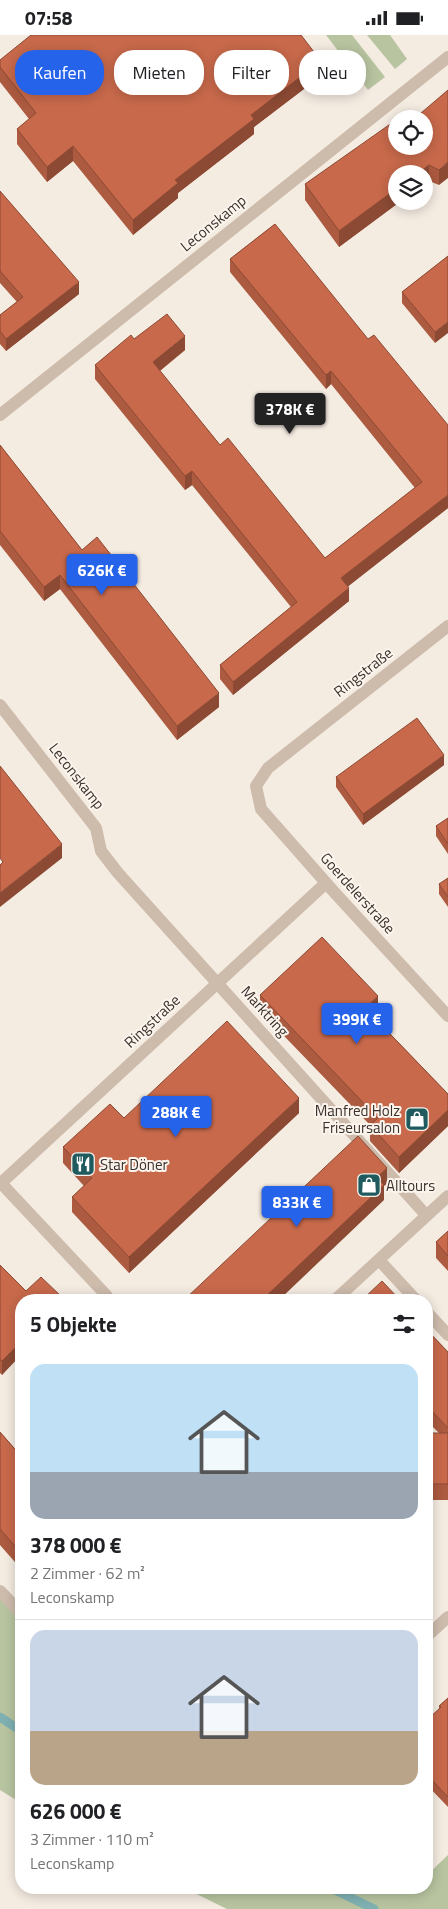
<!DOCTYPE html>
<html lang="de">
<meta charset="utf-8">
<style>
body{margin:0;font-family:"Titillium Web",sans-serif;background:#f2f2f2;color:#202124;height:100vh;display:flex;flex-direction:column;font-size:19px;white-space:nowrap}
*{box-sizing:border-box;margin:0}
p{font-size:16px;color:#757577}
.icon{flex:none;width:28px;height:28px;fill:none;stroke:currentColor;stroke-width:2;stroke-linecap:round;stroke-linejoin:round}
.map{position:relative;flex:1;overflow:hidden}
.details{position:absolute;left:15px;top:1259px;width:418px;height:600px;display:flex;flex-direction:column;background:#fff;border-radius:20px;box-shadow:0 2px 12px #0003}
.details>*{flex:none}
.top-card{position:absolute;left:15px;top:15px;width:419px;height:45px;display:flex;gap:10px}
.buttons{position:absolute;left:388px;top:75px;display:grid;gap:10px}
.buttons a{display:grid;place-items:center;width:45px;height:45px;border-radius:50%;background:#fff;box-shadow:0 2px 12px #0003;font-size:25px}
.price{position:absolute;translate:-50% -42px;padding:0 11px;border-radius:5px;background:#2563eb;color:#fff;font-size:16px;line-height:32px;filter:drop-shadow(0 1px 2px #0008)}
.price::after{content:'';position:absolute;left:50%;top:30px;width:15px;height:11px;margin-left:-8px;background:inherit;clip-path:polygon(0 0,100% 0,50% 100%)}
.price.current{background:#222;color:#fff}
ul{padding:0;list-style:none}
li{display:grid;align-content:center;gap:10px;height:265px;padding:0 15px}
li+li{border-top:1px solid #e0e0e0}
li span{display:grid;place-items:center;height:155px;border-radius:15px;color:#555}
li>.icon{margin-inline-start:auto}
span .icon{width:90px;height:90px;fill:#fffc;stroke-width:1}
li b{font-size:21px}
h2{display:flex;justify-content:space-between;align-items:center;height:60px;padding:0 15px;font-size:21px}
.chip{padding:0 18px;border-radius:20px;background:#fff;box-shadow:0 2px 12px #0003;font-size:18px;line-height:45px}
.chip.current{background:#2563eb;color:#fff}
.status{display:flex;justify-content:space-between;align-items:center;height:35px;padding:0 25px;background:#fff;direction:ltr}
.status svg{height:14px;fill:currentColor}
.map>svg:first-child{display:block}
.green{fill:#b8c4a0}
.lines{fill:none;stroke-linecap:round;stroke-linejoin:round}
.stream{stroke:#7fb0b2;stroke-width:9}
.minor{stroke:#cdbbac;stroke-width:12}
.wall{fill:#ac5a40}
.shaded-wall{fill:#8c4a34}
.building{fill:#c8694b;stroke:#8c4a34}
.labels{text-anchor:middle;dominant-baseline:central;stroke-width:4;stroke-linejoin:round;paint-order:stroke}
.street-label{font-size:15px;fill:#3b302b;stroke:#fbf5ee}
.poi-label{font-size:15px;fill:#3b302b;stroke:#fbf5ee;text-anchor:start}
</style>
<div class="status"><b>07:58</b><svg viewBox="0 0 49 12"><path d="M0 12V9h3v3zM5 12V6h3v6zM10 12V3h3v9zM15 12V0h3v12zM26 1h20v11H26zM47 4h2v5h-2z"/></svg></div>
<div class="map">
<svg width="448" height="1874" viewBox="0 0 448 1874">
<rect width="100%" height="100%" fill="#f4ebe1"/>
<g class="green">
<polygon points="326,0 352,0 385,42 368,55"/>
<polygon points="367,0 390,0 407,24 395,34"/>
<polygon points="0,1556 21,1578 21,1768 0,1755"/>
<polygon points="448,1820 448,1874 227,1874 184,1853 426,1852 426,1841"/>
</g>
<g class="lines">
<g class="stream">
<polyline points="0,1682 21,1696"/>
<polyline points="329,1852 374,1874"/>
</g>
<g class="minor">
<polyline points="0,380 448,22"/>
<polyline points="448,591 268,733 256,751 261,774 335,858 448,981"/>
<polyline points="0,670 96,793 101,816 118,838 426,1180"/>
<polyline points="1,1148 107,1261"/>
<polyline points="0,1149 326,848"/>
<polyline points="379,1225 416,1265"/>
<polyline points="335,1265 448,1161"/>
<polyline points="426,1276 448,1300"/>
<polyline points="0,1556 21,1578"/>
<polyline points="426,1602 448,1582"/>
</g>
</g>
<g class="wall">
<polygon points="0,25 321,41 254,92 254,99 178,158 178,163 133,200 73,126 47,147 17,109 17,94 29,84 0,47"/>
<polygon points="448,55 439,150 429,146 396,166 401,166 339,212 305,165 305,149 396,111"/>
<polygon points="0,156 79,259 6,316 0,309 0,280 17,267 0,248"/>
<polygon points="275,189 448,473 348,551 349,566 233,660 220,644 220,630 291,572 192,450 185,455 95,344 95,330 134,304 185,315 160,336 220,410 325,523 415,453 331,349 326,354 230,237 230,224"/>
<polygon points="448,221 435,308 402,268 402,257"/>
<polygon points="0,410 82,515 219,672 177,705 60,554 44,566 0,510"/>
<polygon points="444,730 363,790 336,752 336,742"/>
<polygon points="448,783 448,819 436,801 436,791"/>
<polygon points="448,843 448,872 439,859 439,849"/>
<polygon points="260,960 378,976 373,981 448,1059 448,1091 399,1138 370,1106 370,1090 260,976"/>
<polygon points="299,1078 129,1238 72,1177 72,1162 84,1151 63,1128 63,1112 124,1083"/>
<polygon points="448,1196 448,1236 436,1223 436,1207"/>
<polygon points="0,1230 26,1256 64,1265 2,1340 0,1338"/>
<polygon points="426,1294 448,1317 448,1465 426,1465 426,1398 439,1398 426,1385"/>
<polygon points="0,1397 21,1421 21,1534 0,1510"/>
<polygon points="448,1663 448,1772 426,1749 426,1686 439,1674 439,1671"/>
</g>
<g class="shaded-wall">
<polygon points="321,26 321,41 254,92 254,99 178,158 178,163 133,200 133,185 175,145 251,80"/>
<polygon points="73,111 73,126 47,147 47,132"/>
<polygon points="448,127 448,143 439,150 439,135"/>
<polygon points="429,130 429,146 424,149 424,139 417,139"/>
<polygon points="396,154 396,166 401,166 339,212 339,196"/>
<polygon points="79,247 79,259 6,316 6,304"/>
<polygon points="448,287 448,298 435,308 435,297"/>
<polygon points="185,301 185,315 153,341 153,327"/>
<polygon points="331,336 331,349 326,354 326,340"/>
<polygon points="192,436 192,450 185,455 185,441"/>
<polygon points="448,460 448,473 341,557 341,543"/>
<polygon points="60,540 60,554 44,566 44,552"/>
<polygon points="349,553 349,566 233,660 233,647"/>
<polygon points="219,658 219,672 177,705 177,691"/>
<polygon points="444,720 444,730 363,790 363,779"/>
<polygon points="62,809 62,823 0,872 0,858"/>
<polygon points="378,961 378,976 365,988 365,973"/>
<polygon points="299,1063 299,1078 129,1238 129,1222"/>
<polygon points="448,1075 448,1091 399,1138 399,1122"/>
<polygon points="387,1133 387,1149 384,1151 384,1165 279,1265 262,1265 377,1142"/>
<polygon points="21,1307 21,1320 2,1340 2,1326"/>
</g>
<g class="building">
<polygon points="31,0 301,0 321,26 251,80 254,84 175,145 178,148 133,185 73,111 47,132 17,94 36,78 0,32 0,25"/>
<polygon points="448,55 448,127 439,135 429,130 417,139 396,139 396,154 339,196 305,149 396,85 396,111 424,111 424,84 414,84"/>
<polygon points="0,156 79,247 6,304 0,296 0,280 23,262 0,236"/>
<polygon points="275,189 368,304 374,300 448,390 448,460 341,543 349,553 233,647 220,630 297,567 192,436 185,441 95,330 131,300 134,304 167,279 185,301 153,327 220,410 228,403 325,523 422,447 331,336 326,340 230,224"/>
<polygon points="448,221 448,287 435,297 402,257"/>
<polygon points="0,410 82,515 97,502 219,658 177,691 60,540 44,552 0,496"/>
<polygon points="417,683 444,720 363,779 336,742"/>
<polygon points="0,731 62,809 0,858 0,830 3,827 0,823"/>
<polygon points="448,783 448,809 436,791"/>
<polygon points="448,843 448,862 439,849"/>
<polygon points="322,902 378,961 365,973 448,1059 448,1075 399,1122 370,1090 378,1083 260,960"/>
<polygon points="227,986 299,1063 129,1222 72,1162 92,1143 63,1112 110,1069 124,1083"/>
<polygon points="358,1101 387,1133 377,1142 384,1150 262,1265 184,1265"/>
<polygon points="448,1196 448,1221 436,1207"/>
<polygon points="0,1230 26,1256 41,1242 64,1264 63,1265 21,1265 21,1307 2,1326 0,1325"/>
<polygon points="382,1246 400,1265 362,1265"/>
<polygon points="426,1294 448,1317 448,1393 426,1370"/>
<polygon points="0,1397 21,1421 21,1518 0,1494"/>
<rect x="426" y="1398" width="22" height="51"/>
<polygon points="448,1663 448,1762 426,1739 426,1686 441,1672 439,1671"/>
</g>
<defs>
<g id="shop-square" transform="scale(1.25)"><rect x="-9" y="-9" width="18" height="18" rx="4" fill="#1f5a5e" stroke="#fbf5ee"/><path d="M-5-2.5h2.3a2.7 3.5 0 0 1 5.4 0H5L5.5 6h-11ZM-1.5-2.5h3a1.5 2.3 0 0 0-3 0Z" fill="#fff"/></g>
<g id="restaurant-square" transform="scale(1.25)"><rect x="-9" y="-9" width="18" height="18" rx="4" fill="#1f5a5e" stroke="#fbf5ee"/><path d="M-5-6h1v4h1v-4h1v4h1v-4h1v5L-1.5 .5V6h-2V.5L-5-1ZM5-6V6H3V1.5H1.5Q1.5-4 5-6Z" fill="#fff"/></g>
</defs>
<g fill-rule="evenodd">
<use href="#shop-square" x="417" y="1084"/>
<use href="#restaurant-square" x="83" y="1129"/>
<use href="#shop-square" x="369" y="1150"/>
</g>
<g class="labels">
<g class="street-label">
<text transform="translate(213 188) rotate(-39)">Leconskamp</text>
<text transform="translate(363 637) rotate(-38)">Ringstraße</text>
<text transform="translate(77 741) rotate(52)">Leconskamp</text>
<text transform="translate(358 858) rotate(48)">Goerdelerstraße</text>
<text transform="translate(265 976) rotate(48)">Marktring</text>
<text transform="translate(152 986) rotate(-43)">Ringstraße</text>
</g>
<g class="poi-label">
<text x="400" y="1075" text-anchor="end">Manfred Holz<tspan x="400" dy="17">Friseursalon</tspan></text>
<text x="100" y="1129">Star Döner</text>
<text x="386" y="1150">Alltours</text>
</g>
</g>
</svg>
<div class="buttons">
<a><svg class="icon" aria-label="locate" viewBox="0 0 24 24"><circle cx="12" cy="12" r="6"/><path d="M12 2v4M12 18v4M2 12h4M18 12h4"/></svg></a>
<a><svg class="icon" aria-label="layers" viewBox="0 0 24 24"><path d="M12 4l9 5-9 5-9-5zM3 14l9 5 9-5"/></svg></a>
</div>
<b class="price current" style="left:290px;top:400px">378K €</b>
<b class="price" style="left:102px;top:561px">626K €</b>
<b class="price" style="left:357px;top:1010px">399K €</b>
<b class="price" style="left:176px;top:1103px">288K €</b>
<b class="price" style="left:297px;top:1193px">833K €</b>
<div class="top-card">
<a class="chip current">Kaufen</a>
<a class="chip">Mieten</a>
<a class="chip">Filter</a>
<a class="chip">Neu</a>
</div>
<section class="details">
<h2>5 Objekte<svg class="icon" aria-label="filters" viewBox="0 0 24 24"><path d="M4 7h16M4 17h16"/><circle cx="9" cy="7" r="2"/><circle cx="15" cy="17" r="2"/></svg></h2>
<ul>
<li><span style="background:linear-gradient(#bfe0f5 70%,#9aa5b1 0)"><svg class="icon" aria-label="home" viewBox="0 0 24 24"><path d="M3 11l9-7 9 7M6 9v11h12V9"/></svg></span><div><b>378 000 €</b><p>2 Zimmer · 62 m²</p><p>Leconskamp</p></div></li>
<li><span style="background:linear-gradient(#c9d6e8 65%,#b9a48a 0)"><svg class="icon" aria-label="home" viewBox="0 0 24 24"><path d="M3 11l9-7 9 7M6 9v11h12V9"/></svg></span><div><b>626 000 €</b><p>3 Zimmer · 110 m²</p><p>Leconskamp</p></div></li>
</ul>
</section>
</div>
